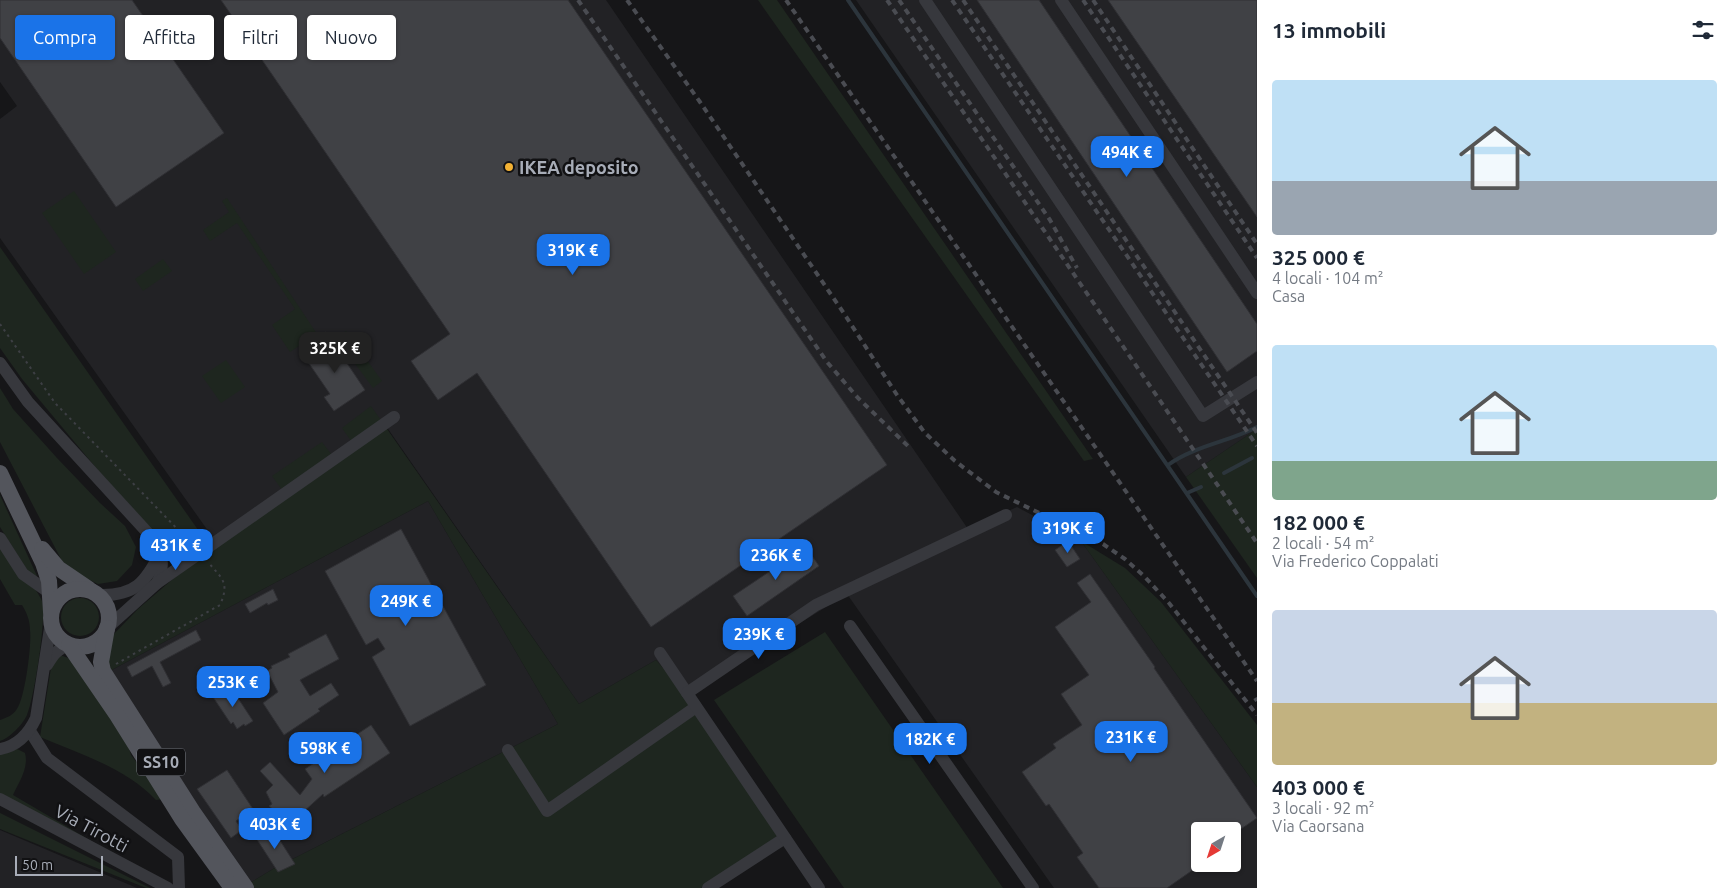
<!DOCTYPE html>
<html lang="it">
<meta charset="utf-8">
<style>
body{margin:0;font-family:Ubuntu,sans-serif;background:#f2f2f3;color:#1f2937;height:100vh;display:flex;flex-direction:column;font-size:19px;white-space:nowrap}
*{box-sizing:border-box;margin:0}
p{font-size:16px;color:#747a83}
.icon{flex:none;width:28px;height:28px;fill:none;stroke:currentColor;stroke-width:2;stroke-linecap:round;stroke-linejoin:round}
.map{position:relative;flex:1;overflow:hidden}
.panel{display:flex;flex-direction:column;background:#fff;width:475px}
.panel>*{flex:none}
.banner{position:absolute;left:15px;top:15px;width:475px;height:45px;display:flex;gap:10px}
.needle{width:32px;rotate:219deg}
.controls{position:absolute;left:1191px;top:822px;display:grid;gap:10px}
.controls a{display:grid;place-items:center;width:50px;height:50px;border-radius:5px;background:#fff;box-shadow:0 1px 4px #0004;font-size:25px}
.scale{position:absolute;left:15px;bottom:12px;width:88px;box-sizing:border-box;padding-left:5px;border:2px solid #a8adb8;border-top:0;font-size:14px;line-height:18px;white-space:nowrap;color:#a8adb8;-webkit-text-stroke:4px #111113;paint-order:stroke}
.price{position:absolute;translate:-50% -42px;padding:0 11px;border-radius:10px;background:#1a73e8;color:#fff;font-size:16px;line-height:32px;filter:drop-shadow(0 1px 2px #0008)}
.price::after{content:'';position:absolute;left:50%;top:30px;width:15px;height:11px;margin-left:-8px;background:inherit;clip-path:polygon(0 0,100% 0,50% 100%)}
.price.current{background:#222;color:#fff}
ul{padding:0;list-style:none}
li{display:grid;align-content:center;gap:10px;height:265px;padding:0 15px}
li span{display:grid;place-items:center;height:155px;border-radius:5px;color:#555}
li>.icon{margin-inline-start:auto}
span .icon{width:90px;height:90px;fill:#fffc;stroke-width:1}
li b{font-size:21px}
h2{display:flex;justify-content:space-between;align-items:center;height:60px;padding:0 15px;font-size:21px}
.tag{padding:0 18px;border-radius:5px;background:#fff;box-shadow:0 1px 4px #0004;font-size:18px;line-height:45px}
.tag.current{background:#1a73e8;color:#fff}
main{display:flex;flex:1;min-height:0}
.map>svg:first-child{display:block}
.built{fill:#222225;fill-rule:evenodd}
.green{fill:#1e261f}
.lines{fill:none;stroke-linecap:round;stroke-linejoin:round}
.stream{stroke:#2c353c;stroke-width:4}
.building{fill:#404145;stroke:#303034}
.path{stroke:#3d3f44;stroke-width:2;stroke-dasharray:2.5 4;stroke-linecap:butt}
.minor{stroke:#37383d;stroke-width:12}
.major{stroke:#53555c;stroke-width:16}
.rail{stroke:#4a4c52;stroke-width:4;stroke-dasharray:6 5;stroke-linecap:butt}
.poi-dot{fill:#f2b134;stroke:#111113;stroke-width:2}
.labels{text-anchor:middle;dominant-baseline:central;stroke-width:5;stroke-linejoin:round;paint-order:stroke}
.shield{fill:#111113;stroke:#7b7e86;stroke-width:1}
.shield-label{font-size:16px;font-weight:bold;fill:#a8adb8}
.poi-label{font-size:18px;font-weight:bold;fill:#a8adb8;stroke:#111113;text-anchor:start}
.street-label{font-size:18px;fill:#a8adb8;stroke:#111113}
</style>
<main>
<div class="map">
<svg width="1257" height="888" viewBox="0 0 1257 888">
<rect width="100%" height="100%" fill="#161618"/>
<g class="built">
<path d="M 0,0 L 606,0 L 968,529 L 1017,507 L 1081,541 L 1257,787 L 1257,888 L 1054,888 L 847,594 L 686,694 L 656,660 L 579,704 L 386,426 L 216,542 L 0,238 L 0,119 L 17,106 L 0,82 ZM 1200,831 L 1232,831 L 1232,864 L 1200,864 Z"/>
<polygon points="856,0 1257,0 1257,429 1186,477"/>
<polygon points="428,501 558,724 273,869 248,884 106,673"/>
<polygon points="0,830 137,888 0,888"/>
</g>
<g class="green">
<polygon points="758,0 777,0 1093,459 1084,461"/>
<polygon points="74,191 116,252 84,274 42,213"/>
<polygon points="227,198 317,334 290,352 272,325 295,309 237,223 210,241 203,230 229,212 222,201"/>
<polygon points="0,247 203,537 187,547 177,545 158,536 97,469 22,379 0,348"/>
<polygon points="163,259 172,271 143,291 135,279"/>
<polygon points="346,331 382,381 373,388 336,338"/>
<polygon points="226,360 245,387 221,403 202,376"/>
<polygon points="0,388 13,409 57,458 100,503 125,526 136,547 132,565 117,581 98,584 83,577 62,561 0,442"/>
<polygon points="371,406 579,704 656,660 686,694 783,834 701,888 251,888 248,884 273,869 558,724 428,501 106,673 113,635 138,609 216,542 285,494 272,476 322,442 335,459 354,445 342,428"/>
<polygon points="1257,429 1257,578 1186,477"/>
<polygon points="0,495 37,576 33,579 0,527"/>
<polygon points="1081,541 1125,568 1161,602 1257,725 1257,787"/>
<path d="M 0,546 C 11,560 36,586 42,601 C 47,616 34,700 27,715 C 23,724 10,738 0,741 L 0,720 C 8,717 14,715 18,707 C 25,696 32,644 30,630 C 30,621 27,613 22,605 L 15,605 L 0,579 Z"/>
<circle cx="80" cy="617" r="19"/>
<polygon points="825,632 1003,888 844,888 714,700"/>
<path d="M 60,655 L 74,660 L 126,739 L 131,755 L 164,799 L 156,800 C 126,768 80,754 40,737 L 51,668 Z"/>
<path d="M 17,749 L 25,753 C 29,768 19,782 13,795 L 127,862 L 0,797 L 0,754 Z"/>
<polygon points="0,813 150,888 146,888 0,829"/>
</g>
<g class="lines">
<g class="stream">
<polyline points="848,0 1257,596"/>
<path d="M 1168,465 C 1194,446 1228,442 1257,427"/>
<polyline points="1224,473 1252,458"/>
<polyline points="1187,493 1201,487"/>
</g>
</g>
<g class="building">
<polygon points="0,0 132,0 224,133 116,207 0,38"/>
<polygon points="221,0 568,0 887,465 651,627 477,373 438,400 411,361 450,334"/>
<polygon points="977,0 1039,0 1257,324 1257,351 1227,372"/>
<polygon points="1108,0 1257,0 1257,217"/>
<polygon points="326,332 365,390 334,411 324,397 330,394 306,359 323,347 317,337"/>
<polygon points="401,529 486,685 410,726 372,657 385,649 378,638 366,645 325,571"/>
<polygon points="1068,541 1080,559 1067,567 1055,550"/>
<polygon points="806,547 819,566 747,616 733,596"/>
<polygon points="1090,574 1155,667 1154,668 1257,818 1238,831 1200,831 1200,865 1167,888 1099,888 1077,857 1083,853 1049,804 1046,806 1022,772 1056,748 1053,744 1082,725 1061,694 1089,675 1055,627 1091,602 1077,583"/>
<polygon points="273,589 278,600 268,605 267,603 250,613 245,604"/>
<polygon points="196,630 201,640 160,662 171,683 163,687 152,666 132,677 127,667"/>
<polygon points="326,634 339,659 300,680 310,696 331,683 339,695 318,709 320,711 284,735 263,703 278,692 267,671 272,668 271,666 290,657 288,654"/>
<polygon points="230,686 253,721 245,726 244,724 237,729 233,722 231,724 213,697"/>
<polygon points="371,725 390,753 324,797 323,794 290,824 269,806 272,804 266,792 273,785 260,771 270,762 300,795 312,779 305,769"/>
<polygon points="227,770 253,809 236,821 242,830 231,838 197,789"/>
<polygon points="272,828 295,864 278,872 256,838"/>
</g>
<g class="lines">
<g class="path">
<polyline points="0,324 55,403 188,540"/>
<path d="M 116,664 L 220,605 C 230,582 222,579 208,562"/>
</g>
<g class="minor">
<polyline points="925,0 1203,416 1257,382"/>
<polyline points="1061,0 1257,293"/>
<path d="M 0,363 L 28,402 L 157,543 C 163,557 164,569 157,583"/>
<polyline points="0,538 23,574 50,593"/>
<path d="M 161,552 C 173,548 187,555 200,553"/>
<path d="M 99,595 C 135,596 145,583 161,552"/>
<polyline points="850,626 1033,888"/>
<polyline points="107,628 157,583 394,417"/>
<polyline points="660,653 687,693"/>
<path d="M 47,665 C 53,655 57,649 69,645"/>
<polyline points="30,731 47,758 178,857 179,888"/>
<path d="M 0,749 C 18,746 29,733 36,718 L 51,622"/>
<polyline points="508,750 547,811 696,707"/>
<polyline points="0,799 168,888"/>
<polyline points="708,888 785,838"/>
<polyline points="819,888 687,693 816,605 1006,515"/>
</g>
<g class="major">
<polyline points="0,473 43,563 49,581 51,612"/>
<polyline points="42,549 58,568 89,589"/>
<circle cx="80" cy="618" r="29"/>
<polyline points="107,628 101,662 103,671 193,812 246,888"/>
<polyline points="69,645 117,715 182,819 232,888"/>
</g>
<g class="rail">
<polyline points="578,0 827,362 858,398 911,449"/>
<polyline points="627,0 700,102 845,315 897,395 925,433 955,461 996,492 1103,544 1125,559 1144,576 1169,603 1257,715"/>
<polyline points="786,0 1257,681"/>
<polyline points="887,0 1257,543"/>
<polyline points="899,0 1050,220 1077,268"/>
<polyline points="952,0 1257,446"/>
<polyline points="963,0 1257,433"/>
<polyline points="1083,0 1257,258"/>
<polyline points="1093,0 1257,244"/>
<polyline points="1255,698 1257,701"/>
</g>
</g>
<circle class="poi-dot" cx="509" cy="167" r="5"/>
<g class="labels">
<rect class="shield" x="137" y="748.5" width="48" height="27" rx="4"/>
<g class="shield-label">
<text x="161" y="762">SS10</text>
</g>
<g class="poi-label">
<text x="519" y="167">IKEA deposito</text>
</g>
<g class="street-label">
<text transform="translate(92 828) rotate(28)">Via Tirotti</text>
</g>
</g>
</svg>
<div class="controls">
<a><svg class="needle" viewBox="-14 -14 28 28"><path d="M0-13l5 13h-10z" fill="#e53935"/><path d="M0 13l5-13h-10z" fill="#747a83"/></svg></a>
</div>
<div class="scale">50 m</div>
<b class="price" style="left:1127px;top:178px">494K €</b>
<b class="price" style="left:573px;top:276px">319K €</b>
<b class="price current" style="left:335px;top:374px">325K €</b>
<b class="price" style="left:1068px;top:554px">319K €</b>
<b class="price" style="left:176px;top:571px">431K €</b>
<b class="price" style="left:776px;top:581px">236K €</b>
<b class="price" style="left:406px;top:627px">249K €</b>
<b class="price" style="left:759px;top:660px">239K €</b>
<b class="price" style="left:233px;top:708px">253K €</b>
<b class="price" style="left:1131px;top:763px">231K €</b>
<b class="price" style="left:930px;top:765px">182K €</b>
<b class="price" style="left:325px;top:774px">598K €</b>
<b class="price" style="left:275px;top:850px">403K €</b>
<div class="banner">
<a class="tag current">Compra</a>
<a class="tag">Affitta</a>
<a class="tag">Filtri</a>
<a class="tag">Nuovo</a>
</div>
</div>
<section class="panel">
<h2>13 immobili<svg class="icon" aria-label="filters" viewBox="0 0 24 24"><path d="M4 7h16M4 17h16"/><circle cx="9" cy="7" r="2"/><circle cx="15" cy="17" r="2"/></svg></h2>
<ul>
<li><span style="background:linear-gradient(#bfe0f5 65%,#9aa5b1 0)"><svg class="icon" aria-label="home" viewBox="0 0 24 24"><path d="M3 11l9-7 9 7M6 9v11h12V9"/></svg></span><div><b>325 000 €</b><p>4 locali · 104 m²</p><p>Casa</p></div></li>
<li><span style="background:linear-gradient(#bfe0f5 75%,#7fa58c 0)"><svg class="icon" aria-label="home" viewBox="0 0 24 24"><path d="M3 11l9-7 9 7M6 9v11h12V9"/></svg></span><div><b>182 000 €</b><p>2 locali · 54 m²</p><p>Via Frederico Coppalati</p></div></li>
<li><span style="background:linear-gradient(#c9d6e8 60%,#c2b280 0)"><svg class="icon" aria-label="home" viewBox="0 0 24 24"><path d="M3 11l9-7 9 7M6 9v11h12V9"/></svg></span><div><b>403 000 €</b><p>3 locali · 92 m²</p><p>Via Caorsana</p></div></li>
</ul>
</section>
</main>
